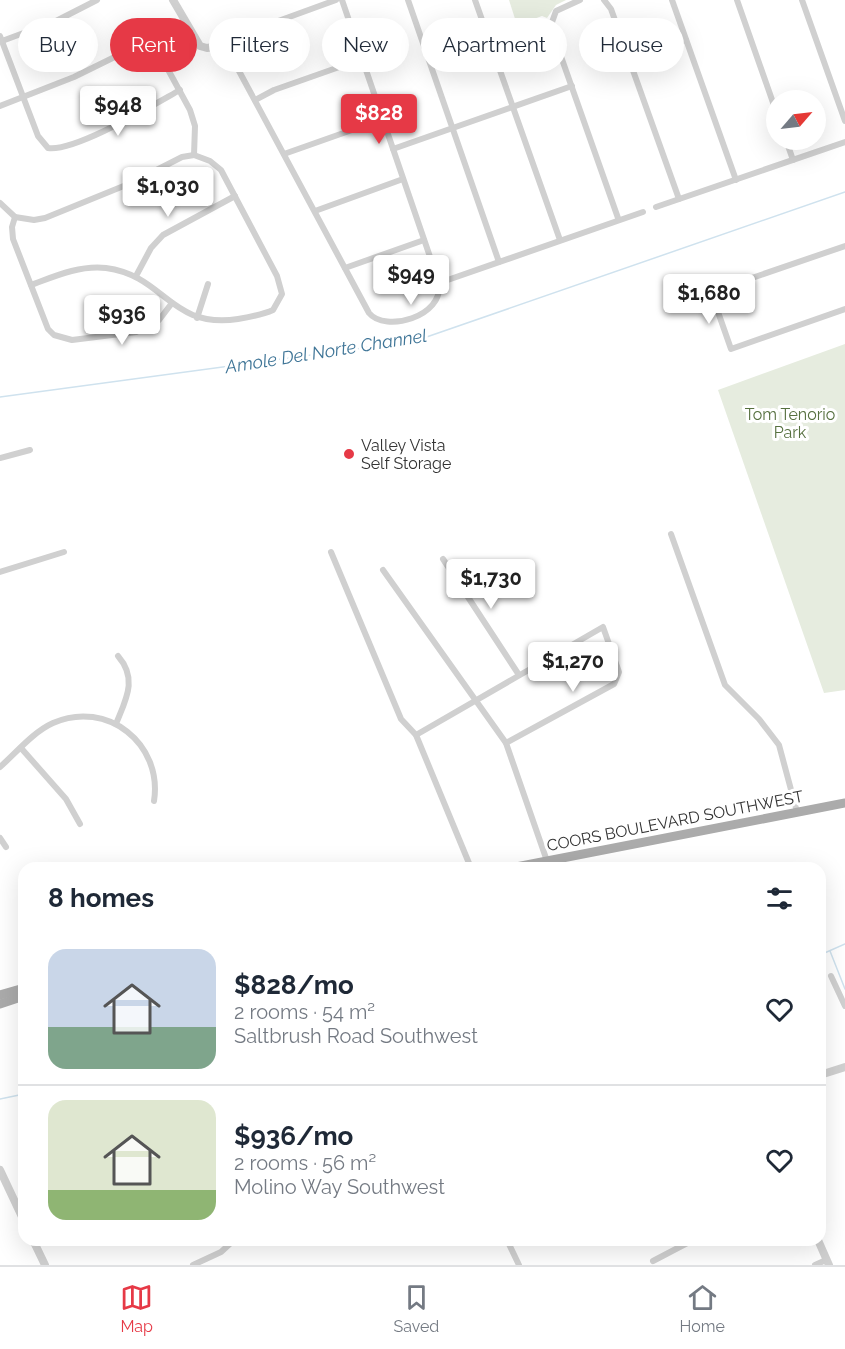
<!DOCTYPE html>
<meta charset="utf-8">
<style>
body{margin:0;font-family:Raleway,sans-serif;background:#f2f2f3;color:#1f2937;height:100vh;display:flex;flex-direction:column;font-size:22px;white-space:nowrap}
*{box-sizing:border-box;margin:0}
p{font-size:20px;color:#747a83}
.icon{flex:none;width:33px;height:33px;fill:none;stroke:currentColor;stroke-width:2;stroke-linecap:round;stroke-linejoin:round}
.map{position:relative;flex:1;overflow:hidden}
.details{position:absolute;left:18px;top:862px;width:808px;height:384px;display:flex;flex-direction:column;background:#fff;border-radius:18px;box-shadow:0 6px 24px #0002}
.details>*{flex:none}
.guide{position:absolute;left:18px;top:18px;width:810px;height:54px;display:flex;gap:12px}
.needle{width:39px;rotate:62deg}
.buttons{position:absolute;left:766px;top:90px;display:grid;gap:12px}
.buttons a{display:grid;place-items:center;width:60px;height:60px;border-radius:50%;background:#fff;box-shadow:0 6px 24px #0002;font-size:30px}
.price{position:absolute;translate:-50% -51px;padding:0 14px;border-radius:6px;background:#fff;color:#222;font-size:20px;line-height:39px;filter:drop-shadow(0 2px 3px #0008)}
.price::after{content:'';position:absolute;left:50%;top:36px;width:18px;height:14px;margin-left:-9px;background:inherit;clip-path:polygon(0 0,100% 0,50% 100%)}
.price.selected{background:#e63946;color:#fff}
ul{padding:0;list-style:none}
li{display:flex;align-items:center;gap:18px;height:150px;padding:0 30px}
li+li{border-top:2px solid #e0e1e3}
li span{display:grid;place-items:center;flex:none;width:168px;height:120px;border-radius:18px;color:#555}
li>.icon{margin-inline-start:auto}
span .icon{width:72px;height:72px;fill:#fffc;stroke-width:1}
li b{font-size:26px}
h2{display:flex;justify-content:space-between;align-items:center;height:72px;padding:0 30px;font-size:26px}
.chip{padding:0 21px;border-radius:27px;background:#fff;box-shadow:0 6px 24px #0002;font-size:21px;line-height:54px}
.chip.selected{background:#e63946;color:#fff}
.tabs{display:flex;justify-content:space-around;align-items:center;height:84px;border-top:2px solid #e0e1e3;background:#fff;font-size:16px;color:#747a83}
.tabs a{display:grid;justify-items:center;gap:3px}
.tabs .selected{color:#e63946}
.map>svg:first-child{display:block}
.green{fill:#e6ecdf}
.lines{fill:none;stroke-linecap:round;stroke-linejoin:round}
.stream{stroke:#cfe2ee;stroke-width:1.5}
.minor{stroke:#d0d0d0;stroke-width:6}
.tertiary{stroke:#d0d0d0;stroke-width:8}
.primary{stroke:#ababab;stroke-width:9}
.poi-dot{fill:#e63946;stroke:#fff;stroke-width:2}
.labels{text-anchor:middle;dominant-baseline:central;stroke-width:6;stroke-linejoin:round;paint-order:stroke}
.park-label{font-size:16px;fill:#56703f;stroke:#fff}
.poi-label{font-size:16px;fill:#333;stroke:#fff;text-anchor:start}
.street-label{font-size:16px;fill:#333;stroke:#fff}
.water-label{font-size:18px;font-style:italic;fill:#3f7597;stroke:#fff}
</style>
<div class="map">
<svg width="845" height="1265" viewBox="0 0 845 1265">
<rect width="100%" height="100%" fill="#fff"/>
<g class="green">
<polygon points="509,0 566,0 556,5 547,18 542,16 517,25"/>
<polygon points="845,344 845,690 824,693 718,390"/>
</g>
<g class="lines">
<g class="stream">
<polyline points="0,397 415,341 845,192"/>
<polyline points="830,951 845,989"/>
<polyline points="820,955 845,944"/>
<polyline points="0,1099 24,1094"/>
</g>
<g class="minor">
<path d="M 336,0 L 259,28 L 225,45 L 369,313 C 385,333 444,317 439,283 L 342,0"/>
<polyline points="408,0 499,262"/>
<polyline points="475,0 560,240"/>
<polyline points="580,0 556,11 551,25 552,31 618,218"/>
<polyline points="604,0 611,9 679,199"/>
<polyline points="672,0 736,180"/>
<polyline points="737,0 777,114"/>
<polyline points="802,0 845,121"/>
<path d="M 0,36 L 38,136 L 48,148 C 75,152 153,105 180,90"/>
<polyline points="2,41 56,21 97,0"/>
<polyline points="629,60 686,40"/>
<polyline points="255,100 274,90 362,59"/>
<polyline points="0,106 74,77 137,46 148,46 159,53 190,110 195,126 194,155"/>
<polyline points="786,140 793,160"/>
<polyline points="393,149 572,86"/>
<polyline points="284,154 383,119"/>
<polyline points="0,203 15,217 12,227 13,239 48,329 54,335 72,340 136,332 159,320 172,303"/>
<polyline points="656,207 845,142"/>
<polyline points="315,211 403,179"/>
<polyline points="15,217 34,220 45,218 131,183 182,157 194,155"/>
<polyline points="845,246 711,292 731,349 845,309"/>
<polyline points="345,268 424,240"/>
<polyline points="136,276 151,248 163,235 235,196"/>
<polyline points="439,283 643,212"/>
<path d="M 31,285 C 55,276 80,265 106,268 C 166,276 169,329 238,319 C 250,317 262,315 273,310 L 282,294 L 277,276 L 221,170 L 210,161 L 194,155"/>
<polyline points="197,318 208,284"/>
<polyline points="0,458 30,450"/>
<polyline points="671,534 725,685 759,719 779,745 797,812"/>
<polyline points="331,552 401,719 416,735 471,868"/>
<polyline points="443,559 519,675"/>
<polyline points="383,570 506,743 547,861"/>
<polyline points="0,572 64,552"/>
<path d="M 116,724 C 126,699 138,679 118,656"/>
<polyline points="416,735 603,627 619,672 614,684 506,743"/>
<polyline points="21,748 66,799 80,824"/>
<path d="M 0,767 C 16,753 33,732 53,723 C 107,699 163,744 154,801"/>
<polyline points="0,838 6,847"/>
<polyline points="831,976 845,1006"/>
<polyline points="507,1240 519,1265"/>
<polyline points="653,1261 693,1240"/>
<polyline points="193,1265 221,1252 234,1240"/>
<polyline points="815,1265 826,1260"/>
</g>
<g class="tertiary">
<polyline points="173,0 200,46 207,48 225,45"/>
<polyline points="820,1075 845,1067"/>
<polyline points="0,1170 24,1221"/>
<polyline points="33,1240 45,1265"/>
<polyline points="818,1240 829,1265"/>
</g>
<g class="primary">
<polyline points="511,868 845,803"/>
<polyline points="0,995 24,988"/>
<polyline points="0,1004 24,996"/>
</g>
</g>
<circle class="poi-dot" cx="349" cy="454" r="6"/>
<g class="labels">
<g class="park-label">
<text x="790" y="414">Tom Tenorio<tspan x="790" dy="18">Park</tspan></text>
</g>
<g class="poi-label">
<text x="361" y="445">Valley Vista<tspan x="361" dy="18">Self Storage</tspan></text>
</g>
<g class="street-label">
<text transform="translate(675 821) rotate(-11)">COORS BOULEVARD SOUTHWEST</text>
</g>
<g class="water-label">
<text transform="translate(326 351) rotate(-9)">Amole Del Norte Channel</text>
</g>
</g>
</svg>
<div class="buttons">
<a><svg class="needle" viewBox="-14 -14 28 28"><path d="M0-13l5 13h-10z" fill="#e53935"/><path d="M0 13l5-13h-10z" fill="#747a83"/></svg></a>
</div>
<b class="price" style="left:118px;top:137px">$948</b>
<b class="price selected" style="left:379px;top:145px">$828</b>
<b class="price" style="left:168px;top:218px">$1,030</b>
<b class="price" style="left:411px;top:306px">$949</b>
<b class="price" style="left:709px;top:325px">$1,680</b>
<b class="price" style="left:122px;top:346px">$936</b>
<b class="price" style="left:491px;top:610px">$1,730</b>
<b class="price" style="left:573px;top:693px">$1,270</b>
<div class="guide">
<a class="chip">Buy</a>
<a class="chip selected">Rent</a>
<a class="chip">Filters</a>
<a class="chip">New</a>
<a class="chip">Apartment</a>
<a class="chip">House</a>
</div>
<section class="details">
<h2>8 homes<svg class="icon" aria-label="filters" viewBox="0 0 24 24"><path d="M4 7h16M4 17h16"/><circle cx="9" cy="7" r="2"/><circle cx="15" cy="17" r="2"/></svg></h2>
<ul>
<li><span style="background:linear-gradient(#c9d6e8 65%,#7fa58c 0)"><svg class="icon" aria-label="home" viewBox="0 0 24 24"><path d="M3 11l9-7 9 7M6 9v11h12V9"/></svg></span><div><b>$828/mo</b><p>2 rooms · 54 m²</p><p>Saltbrush Road Southwest</p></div><svg class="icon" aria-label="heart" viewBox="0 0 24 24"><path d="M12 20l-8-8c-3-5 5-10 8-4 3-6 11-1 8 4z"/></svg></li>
<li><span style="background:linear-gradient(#dfe7d0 75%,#8fb573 0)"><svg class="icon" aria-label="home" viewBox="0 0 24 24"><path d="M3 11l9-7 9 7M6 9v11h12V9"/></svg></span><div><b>$936/mo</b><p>2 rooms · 56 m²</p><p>Molino Way Southwest</p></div><svg class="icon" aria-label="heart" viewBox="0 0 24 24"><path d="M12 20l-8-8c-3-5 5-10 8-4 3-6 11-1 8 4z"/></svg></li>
</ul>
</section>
</div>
<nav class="tabs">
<a class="selected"><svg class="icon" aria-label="map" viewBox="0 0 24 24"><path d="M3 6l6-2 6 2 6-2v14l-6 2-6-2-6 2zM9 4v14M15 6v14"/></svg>Map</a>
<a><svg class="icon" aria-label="saved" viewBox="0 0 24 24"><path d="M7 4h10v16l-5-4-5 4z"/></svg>Saved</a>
<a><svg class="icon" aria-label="home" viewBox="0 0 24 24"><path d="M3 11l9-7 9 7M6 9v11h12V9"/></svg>Home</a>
</nav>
